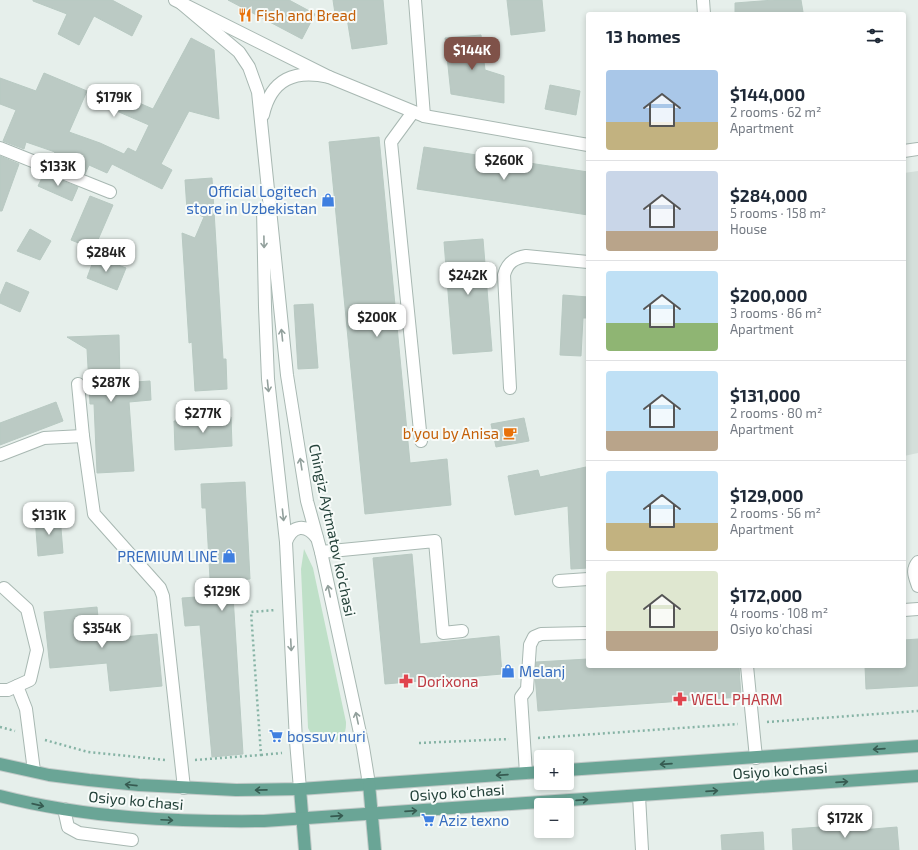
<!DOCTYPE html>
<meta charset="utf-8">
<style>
body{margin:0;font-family:"Exo 2",sans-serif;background:#f2f2f3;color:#1f2937;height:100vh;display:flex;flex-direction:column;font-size:15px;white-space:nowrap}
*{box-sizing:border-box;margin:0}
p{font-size:13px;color:#747a83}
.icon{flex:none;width:22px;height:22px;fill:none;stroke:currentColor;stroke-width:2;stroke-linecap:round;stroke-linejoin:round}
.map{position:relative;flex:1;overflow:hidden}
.sheet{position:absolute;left:586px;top:12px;width:320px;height:656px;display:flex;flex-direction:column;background:#fff;border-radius:4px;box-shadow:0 2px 6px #0003}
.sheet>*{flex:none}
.tools{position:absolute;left:534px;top:750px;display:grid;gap:8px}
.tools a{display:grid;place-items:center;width:40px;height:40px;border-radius:4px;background:#fff;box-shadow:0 2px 6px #0003;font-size:20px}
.price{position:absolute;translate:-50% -34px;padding:0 9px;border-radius:8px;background:#fff;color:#222;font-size:13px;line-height:26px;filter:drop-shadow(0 1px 2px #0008)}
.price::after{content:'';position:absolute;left:50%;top:24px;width:12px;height:9px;margin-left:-6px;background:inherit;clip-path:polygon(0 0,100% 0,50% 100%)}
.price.selected{background:#7f5249;color:#fff}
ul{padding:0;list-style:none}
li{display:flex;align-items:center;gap:12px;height:100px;padding:0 20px}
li+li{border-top:1px solid #e0e1e3}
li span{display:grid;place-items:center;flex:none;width:112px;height:80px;border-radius:4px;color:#555}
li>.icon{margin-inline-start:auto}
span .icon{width:48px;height:48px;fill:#fffc;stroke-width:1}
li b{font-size:17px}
h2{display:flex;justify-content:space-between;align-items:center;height:48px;padding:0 20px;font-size:17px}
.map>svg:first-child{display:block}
.built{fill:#d4dfda}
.green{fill:#bfe0c8}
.building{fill:#bbcac4;stroke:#b8c9c2}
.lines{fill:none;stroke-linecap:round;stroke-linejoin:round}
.minor-casing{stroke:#a8b8b2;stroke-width:14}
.major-casing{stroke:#c2cac8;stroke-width:14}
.path{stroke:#86b3a5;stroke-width:2.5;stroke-dasharray:2 3;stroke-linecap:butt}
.minor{stroke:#fff;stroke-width:12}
.major{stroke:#6aa596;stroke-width:12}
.oneway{stroke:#92a09c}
.oneway2{stroke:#365b51}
.labels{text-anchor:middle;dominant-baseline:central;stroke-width:4;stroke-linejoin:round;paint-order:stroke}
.food-label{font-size:15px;fill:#c56008;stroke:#f7fbf9;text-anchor:start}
.shop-label{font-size:15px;fill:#366cbe;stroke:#f7fbf9;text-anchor:start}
.street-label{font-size:15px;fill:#24423a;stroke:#f7fbf9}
.health-label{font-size:15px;fill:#be3a42;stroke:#f7fbf9;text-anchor:start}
</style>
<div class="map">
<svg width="918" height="850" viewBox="0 0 918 850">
<rect width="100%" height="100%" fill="#e6efeb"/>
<polygon class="built" points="918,171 918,453 904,456 904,173"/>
<path class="green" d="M 304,549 L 313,568 L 346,722 C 346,726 346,730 344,734 C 339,742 326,745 318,740 C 313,738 310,732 308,728 L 301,569 Z"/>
<g class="building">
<polygon points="33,0 112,0 142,16 132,36 94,16 79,45 58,34 67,14 33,1"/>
<polygon points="228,0 289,0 315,14 302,39"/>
<polygon points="333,0 383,0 387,44 352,49 347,18 336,20"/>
<polygon points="507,0 542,0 545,31 511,35"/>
<polygon points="774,0 801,0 803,12 795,14 735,14 735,3"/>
<polygon points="481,35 485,70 504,76 504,103 451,94 445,38"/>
<polygon points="191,38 214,50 219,119 189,111 161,164 172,170 162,189 112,164 107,173 89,165 85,174 51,160 55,152 26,142 24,149 3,141 16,110 0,104 0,78 36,91 44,73 87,91 69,132 100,143 124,154 128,148 136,152 149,125 112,109 118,94 153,109"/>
<polygon points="550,85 580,91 576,115 545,109"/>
<polygon points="379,137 410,463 447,459 451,505 365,514 329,142"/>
<polygon points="424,147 588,172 588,215 417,189"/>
<polygon points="0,156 19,164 2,211 0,211"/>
<polygon points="44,174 78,187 72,201 38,186"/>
<polygon points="212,178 223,359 226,359 227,389 195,391 192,342 189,343 182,233 195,238 204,217 187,210 185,180"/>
<polygon points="90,196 113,205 94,249 71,240"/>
<polygon points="30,229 51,241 40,260 17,251"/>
<polygon points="483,239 492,351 453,354 444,242"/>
<polygon points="95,256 126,268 117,290 87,278"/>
<polygon points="6,282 29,292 20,312 0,303 0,296"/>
<polygon points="563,295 588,297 588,318 583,318 581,356 560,355"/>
<polygon points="313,304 318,368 298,369 294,305"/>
<polygon points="119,335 120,383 150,381 151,400 129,402 134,471 97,473 94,404 90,404 87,349 67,337"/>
<polygon points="56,402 63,421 0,445 0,423"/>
<polygon points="231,417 232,446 175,450 174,421"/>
<polygon points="524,418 529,441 496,447 491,424"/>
<polygon points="586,467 588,476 588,568 571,569 568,506 515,515 508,476 538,470 540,477"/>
<polygon points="245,482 250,579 232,580 243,754 212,757 200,625 185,626 182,598 211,596 206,508 202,508 201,484"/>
<polygon points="60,516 63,553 38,556 35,518"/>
<polygon points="412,554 420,644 499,636 502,674 385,684 373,558"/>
<polygon points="97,607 100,639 157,634 162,686 110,691 107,663 50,668 44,612"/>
<polygon points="918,639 918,686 866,689 865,666 904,666 904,640"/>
<polygon points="588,659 588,666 739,666 741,697 538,711 535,675 536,662"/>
<polygon points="849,825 849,831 897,827 899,850 793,850 792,829"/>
<polygon points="763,832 764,850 722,850 721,835"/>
</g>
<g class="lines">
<g class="minor-casing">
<g id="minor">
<polyline points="175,0 329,77 424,116 588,145"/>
<polyline points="415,0 424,116"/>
<polyline points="703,0 704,14"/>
<polyline points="182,4 239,52 249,67 258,92 287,375 307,501 321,552 363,747 369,784"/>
<polyline points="413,112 391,142 421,441"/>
<path d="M 263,115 C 271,79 295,69 329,77"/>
<polyline points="0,148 110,192"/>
<polyline points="904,151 918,149"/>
<polyline points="263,209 265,307 268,379 286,542 296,741 300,789"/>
<polyline points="78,384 83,436 94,514 160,588 163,596 184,788"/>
<path d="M 510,388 L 504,275 C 507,263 514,258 526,256 L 588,262"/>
<polyline points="0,455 44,438 83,436"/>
<path d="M 286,542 C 292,525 306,523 317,538"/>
<polyline points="321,552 435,541 443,633 462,631"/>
<path d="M 918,562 C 911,570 915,577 918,586"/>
<polyline points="559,581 588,579"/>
<polyline points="904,610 918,609"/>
<polyline points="747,666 756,758"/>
<polyline points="17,686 26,709 34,771"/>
<polyline points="0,690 8,690 30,680 37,650 27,609 4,588"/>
<polyline points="526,773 521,697 527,689 530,645 534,637 541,634 588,633"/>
<polyline points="639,796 642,850"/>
<polyline points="64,809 68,827 79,833 132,840"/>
</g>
</g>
<g class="major-casing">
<g id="major">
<polyline points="0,764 49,775 89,780 139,785 236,790 300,789 541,772"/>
<polyline points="567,770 918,746"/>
<polyline points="369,784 375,850"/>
<polyline points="300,789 305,850"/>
<path d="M 0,796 C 86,818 175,822 264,821 L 918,776"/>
</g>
</g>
<g class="path">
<polyline points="767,722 918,711"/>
<polyline points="0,727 15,731"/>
<polyline points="538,738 738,724"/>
<polyline points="45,740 88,752 166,760"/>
<polyline points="419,743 509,739"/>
<polyline points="261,755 282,753"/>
<polyline points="195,760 261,755 251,612 275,610"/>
</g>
<use href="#minor" class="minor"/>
<use href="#major" class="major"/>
</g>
<defs><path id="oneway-shaft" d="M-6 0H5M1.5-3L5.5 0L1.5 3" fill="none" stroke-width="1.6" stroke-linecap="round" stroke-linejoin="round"/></defs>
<g class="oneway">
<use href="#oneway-shaft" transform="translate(264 242) rotate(89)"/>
<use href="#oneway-shaft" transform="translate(282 335) rotate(-96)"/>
<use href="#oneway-shaft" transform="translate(268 386) rotate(84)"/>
<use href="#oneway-shaft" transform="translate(301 464) rotate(-99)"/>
<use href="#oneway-shaft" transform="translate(283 515) rotate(84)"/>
<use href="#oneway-shaft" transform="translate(329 591) rotate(-102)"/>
<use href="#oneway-shaft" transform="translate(291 645) rotate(87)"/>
<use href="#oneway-shaft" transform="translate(357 718) rotate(-102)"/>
</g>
<g class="oneway2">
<use href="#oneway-shaft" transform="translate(879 749) rotate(176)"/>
<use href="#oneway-shaft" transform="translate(666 764) rotate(176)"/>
<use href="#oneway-shaft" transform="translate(502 775) rotate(176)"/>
<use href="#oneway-shaft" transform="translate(842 782) rotate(-4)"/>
<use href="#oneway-shaft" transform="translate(131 785) rotate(-174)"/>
<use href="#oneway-shaft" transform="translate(261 790) rotate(179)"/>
<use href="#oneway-shaft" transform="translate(712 791) rotate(-4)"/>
<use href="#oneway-shaft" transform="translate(582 800) rotate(-4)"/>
<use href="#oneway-shaft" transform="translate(38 805) rotate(13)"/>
<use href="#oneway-shaft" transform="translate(411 811) rotate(-4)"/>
<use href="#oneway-shaft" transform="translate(337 816) rotate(-4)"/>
<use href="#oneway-shaft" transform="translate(167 820) rotate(3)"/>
</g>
<defs>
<g id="restaurant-bare" transform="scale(1.08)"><path d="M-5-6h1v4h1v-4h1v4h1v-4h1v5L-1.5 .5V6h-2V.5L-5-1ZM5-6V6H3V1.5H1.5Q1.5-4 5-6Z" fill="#e8710a" stroke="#f7fbf9" stroke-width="2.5" paint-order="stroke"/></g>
<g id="shop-bare" transform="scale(1.08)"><path d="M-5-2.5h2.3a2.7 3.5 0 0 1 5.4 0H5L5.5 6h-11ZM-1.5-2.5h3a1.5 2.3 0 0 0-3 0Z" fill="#3f7fe0" stroke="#f7fbf9" stroke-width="2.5" paint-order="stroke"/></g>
<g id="cafe-bare" transform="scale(1.08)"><path d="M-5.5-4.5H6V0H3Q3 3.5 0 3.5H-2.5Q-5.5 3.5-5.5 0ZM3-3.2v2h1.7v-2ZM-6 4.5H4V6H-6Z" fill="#e8710a" stroke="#f7fbf9" stroke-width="2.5" paint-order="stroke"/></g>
<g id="pharmacy-bare" transform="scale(1.08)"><path d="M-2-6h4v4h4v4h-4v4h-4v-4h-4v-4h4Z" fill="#e0444e" stroke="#f7fbf9" stroke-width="2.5" paint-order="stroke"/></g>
<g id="supermarket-bare" transform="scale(1.08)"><path d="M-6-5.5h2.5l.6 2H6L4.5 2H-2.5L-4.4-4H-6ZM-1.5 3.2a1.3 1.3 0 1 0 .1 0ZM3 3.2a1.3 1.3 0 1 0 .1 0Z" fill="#3f7fe0" stroke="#f7fbf9" stroke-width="2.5" paint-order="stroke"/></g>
</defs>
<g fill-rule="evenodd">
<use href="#restaurant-bare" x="245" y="15"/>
<use href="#shop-bare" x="328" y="200"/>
<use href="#cafe-bare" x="510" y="433"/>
<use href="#shop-bare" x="229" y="556"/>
<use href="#shop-bare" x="508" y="671"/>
<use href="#pharmacy-bare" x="406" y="681"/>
<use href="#pharmacy-bare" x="680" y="699"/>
<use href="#supermarket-bare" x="276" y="736"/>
<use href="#supermarket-bare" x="428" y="820"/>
</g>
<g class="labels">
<g class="food-label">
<text x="256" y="15">Fish and Bread</text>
<text x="499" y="433" text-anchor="end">b'you by Anisa</text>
</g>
<g class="shop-label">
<text x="317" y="191" text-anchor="end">Official Logitech<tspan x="317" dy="17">store in Uzbekistan</tspan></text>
<text x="218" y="556" text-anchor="end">PREMIUM LINE</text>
<text x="519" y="671">Melanj</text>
<text x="287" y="736">bossuv nuri</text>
<text x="439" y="820">Aziz texno</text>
</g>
<g class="street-label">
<text transform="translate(333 530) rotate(78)">Chingiz Aytmatov ko'chasi</text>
<text transform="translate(780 770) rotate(-4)">Osiyo ko'chasi</text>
<text transform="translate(457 792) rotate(-4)">Osiyo ko'chasi</text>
<text transform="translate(136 800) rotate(5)">Osiyo ko'chasi</text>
</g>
<g class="health-label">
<text x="417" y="681">Dorixona</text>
<text x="691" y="699">WELL PHARM</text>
</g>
</g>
</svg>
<div class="tools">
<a>+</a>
<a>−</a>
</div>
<b class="price selected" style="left:472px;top:71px">$144K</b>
<b class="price" style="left:114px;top:118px">$179K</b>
<b class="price" style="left:504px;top:181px">$260K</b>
<b class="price" style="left:58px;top:187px">$133K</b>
<b class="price" style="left:106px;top:273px">$284K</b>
<b class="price" style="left:468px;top:296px">$242K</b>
<b class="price" style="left:377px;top:338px">$200K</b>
<b class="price" style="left:111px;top:403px">$287K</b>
<b class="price" style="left:203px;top:434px">$277K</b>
<b class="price" style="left:49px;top:536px">$131K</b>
<b class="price" style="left:222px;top:612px">$129K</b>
<b class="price" style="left:102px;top:649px">$354K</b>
<b class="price" style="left:845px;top:839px">$172K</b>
<section class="sheet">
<h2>13 homes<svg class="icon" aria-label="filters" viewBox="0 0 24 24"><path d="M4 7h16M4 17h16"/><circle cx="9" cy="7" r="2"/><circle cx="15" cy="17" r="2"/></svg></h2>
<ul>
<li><span style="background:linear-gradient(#a9c7e8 65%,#c2b280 0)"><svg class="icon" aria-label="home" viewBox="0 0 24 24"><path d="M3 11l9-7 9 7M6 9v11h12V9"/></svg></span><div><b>$144,000</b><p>2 rooms · 62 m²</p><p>Apartment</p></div></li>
<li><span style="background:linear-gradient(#c9d6e8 75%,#b9a48a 0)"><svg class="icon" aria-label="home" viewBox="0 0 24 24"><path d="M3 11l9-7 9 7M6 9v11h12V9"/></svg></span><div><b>$284,000</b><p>5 rooms · 158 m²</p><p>House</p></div></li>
<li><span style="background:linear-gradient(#bfe0f5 65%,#8fb573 0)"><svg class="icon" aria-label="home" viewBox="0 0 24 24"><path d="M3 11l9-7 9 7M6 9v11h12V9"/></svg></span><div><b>$200,000</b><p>3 rooms · 86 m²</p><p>Apartment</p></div></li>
<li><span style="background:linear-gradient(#bfe0f5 75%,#b9a48a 0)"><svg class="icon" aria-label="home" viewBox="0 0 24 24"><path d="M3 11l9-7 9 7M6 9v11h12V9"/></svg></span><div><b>$131,000</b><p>2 rooms · 80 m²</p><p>Apartment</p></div></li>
<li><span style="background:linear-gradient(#bfe0f5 65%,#c2b280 0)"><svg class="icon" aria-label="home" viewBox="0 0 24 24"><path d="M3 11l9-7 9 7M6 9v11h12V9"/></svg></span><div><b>$129,000</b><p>2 rooms · 56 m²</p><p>Apartment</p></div></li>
<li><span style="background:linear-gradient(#dfe7d0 75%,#b9a48a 0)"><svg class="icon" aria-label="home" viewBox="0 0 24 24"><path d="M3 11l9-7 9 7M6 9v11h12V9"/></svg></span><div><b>$172,000</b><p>4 rooms · 108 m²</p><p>Osiyo ko'chasi</p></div></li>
</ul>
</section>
</div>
